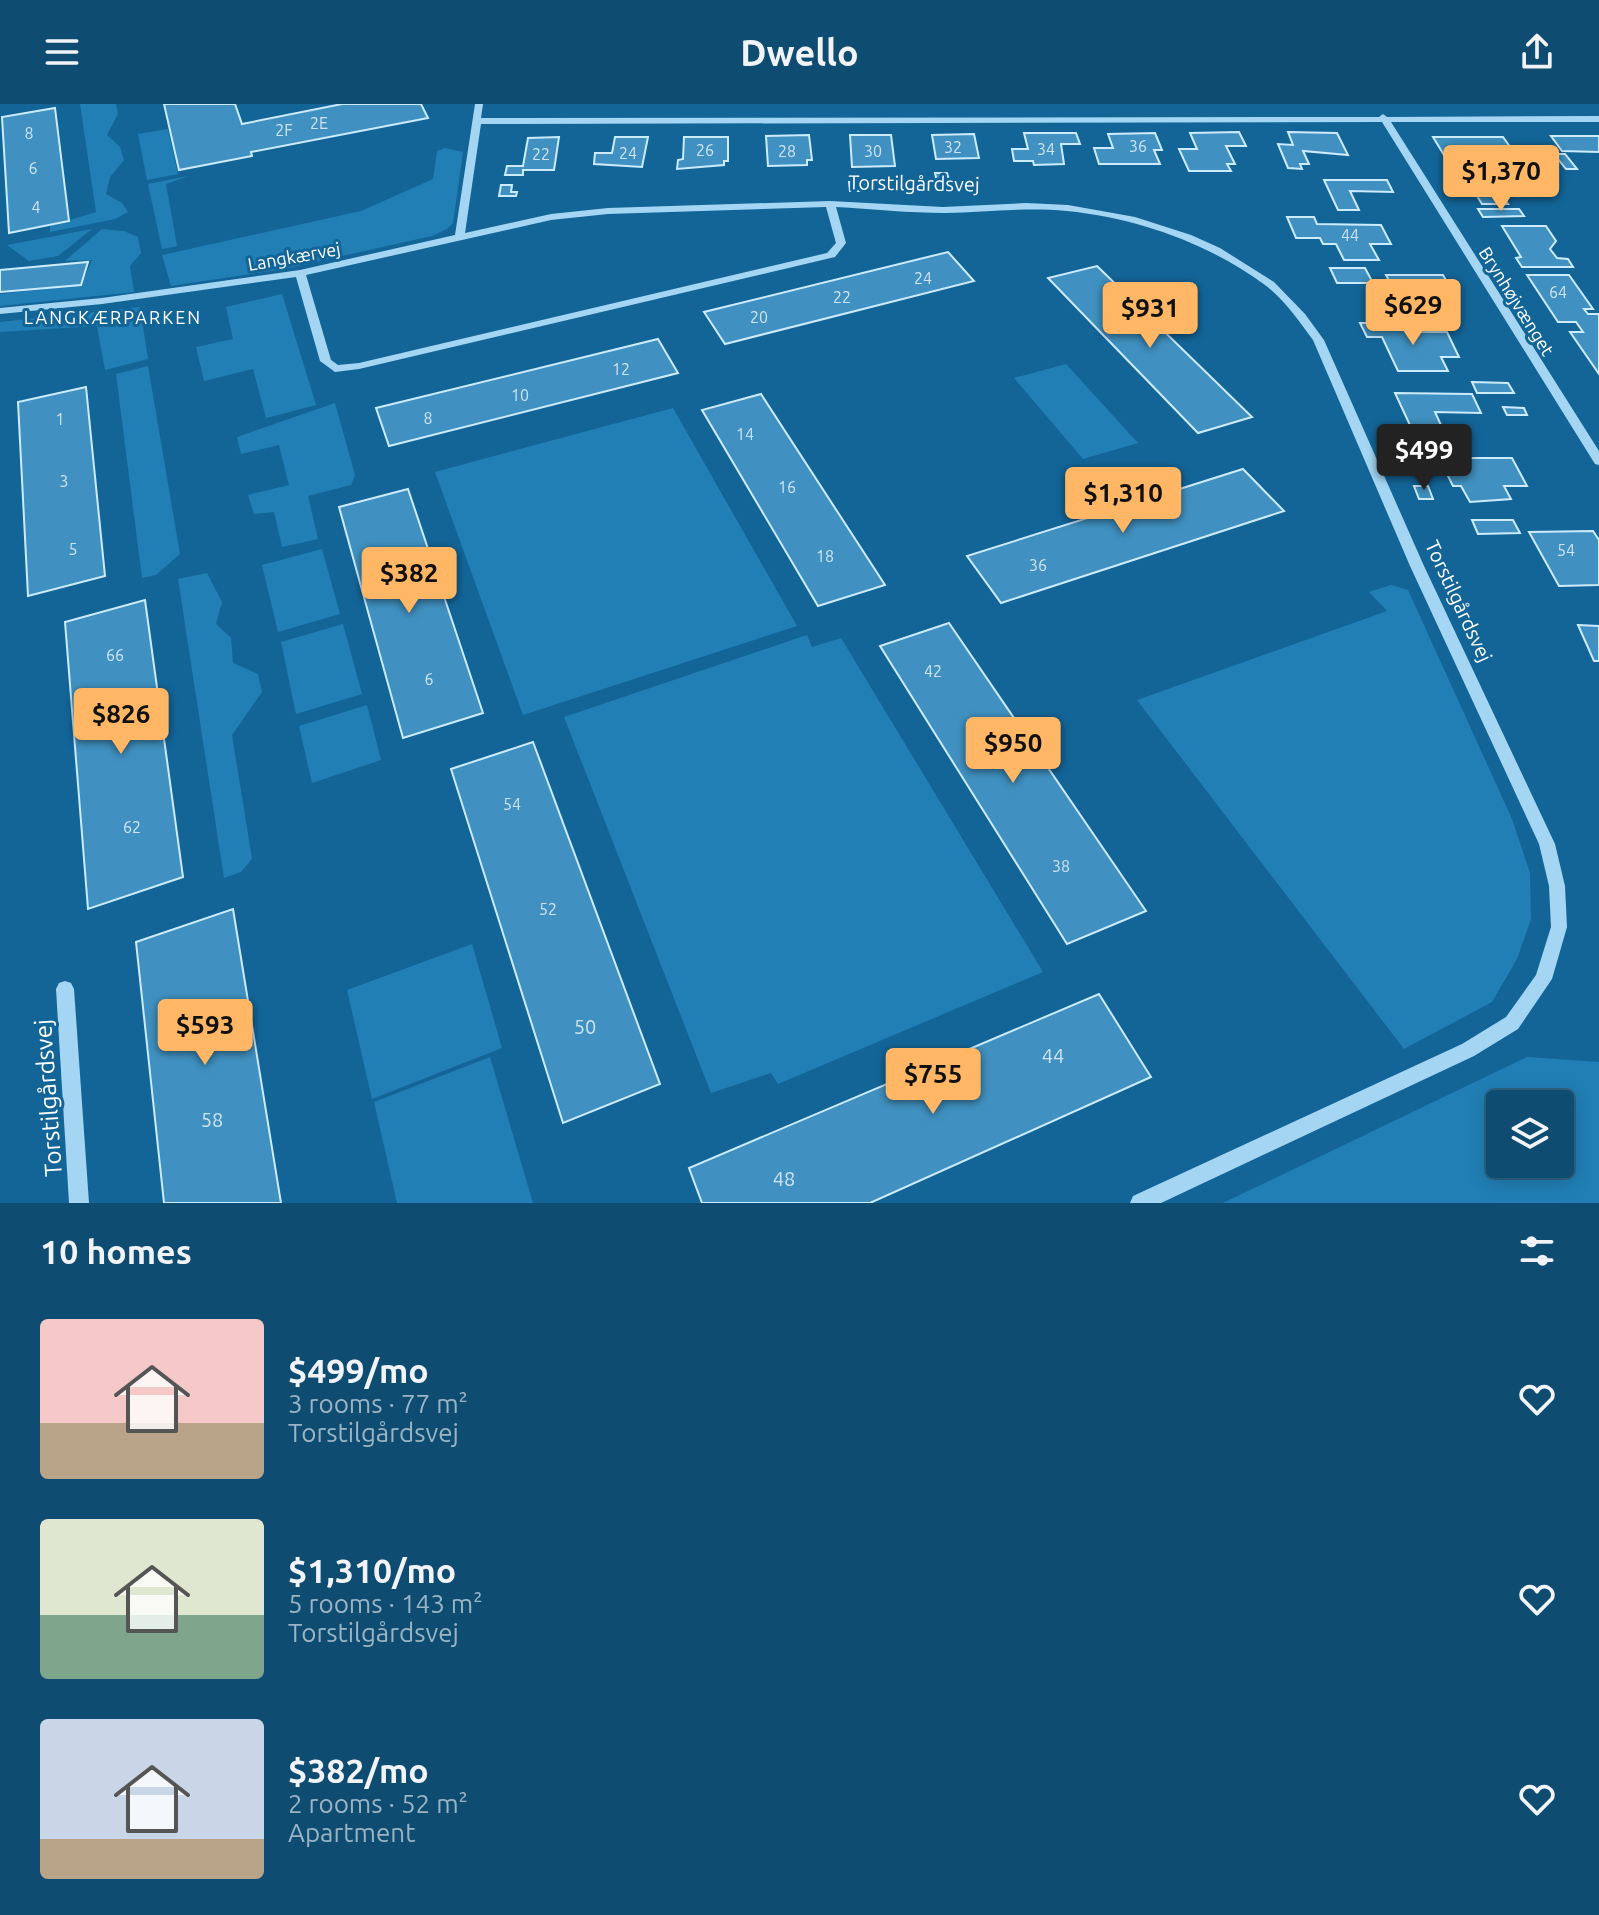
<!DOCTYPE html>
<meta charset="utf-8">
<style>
body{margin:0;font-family:Ubuntu,sans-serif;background:#175377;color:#f1f3f6;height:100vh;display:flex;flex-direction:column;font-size:30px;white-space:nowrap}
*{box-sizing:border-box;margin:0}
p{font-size:26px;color:#9bb4c4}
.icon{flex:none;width:44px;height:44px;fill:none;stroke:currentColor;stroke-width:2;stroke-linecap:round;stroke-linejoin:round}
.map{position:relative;height:1099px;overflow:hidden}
.details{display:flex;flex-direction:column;background:#0e4c72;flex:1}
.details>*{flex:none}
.buttons{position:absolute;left:1486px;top:986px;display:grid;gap:16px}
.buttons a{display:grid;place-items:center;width:88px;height:88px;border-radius:8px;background:#0e4c72;box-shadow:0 4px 20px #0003,0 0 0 2px #2e6384;font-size:40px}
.price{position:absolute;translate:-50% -68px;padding:0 18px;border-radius:8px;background:#ffb766;color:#111;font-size:26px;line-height:52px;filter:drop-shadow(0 2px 4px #0008)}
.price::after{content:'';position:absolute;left:50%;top:48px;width:24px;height:18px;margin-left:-12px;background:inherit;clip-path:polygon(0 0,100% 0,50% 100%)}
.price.active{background:#222;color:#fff}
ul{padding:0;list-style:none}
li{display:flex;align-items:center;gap:24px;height:200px;padding:0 40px}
li span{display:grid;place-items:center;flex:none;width:224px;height:160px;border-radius:8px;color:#555}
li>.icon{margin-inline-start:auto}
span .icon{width:96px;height:96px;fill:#fffc;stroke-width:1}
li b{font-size:34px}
h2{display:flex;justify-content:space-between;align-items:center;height:96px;padding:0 40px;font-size:34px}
header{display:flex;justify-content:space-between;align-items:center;height:104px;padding:0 40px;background:#0e4c72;font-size:36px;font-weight:700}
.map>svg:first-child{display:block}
.green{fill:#217fb5;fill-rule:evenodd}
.building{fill:#4091c1;stroke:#ccebfd;stroke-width:2}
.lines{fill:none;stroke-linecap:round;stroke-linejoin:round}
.minor{fill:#a4d6f3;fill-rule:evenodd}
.labels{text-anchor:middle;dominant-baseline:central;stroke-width:6;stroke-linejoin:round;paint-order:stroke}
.number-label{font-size:16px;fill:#cfe4f0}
.far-street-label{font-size:18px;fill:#fff;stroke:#136598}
.far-neighbourhood-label{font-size:18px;letter-spacing:2px;fill:#fff;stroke:#136598}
.street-label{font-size:20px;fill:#fff;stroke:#136598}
.near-number-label{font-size:20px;fill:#cfe4f0}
.near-street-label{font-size:24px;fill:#fff;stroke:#136598}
</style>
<header><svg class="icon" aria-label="menu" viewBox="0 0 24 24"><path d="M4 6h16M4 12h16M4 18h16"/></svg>Dwello<svg class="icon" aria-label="share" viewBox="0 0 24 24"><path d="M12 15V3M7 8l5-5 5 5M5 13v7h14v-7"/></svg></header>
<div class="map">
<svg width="1599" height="1099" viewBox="0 0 1599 1099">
<rect width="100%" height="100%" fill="#136598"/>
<g class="green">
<polygon points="80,0 116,0 118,10 107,31 120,43 124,56 110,73 106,90 122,99 128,108 115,115 50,128 50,122 96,108"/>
<polygon points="168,25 178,70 147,76 138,30"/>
<polygon points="445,44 463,48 453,119 447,125 432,132 284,165 171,182 162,151 361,107 433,75 437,47"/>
<polygon points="188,72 166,80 177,142 162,145 148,80"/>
<polygon points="92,125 58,152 29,157 7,141"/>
<polygon points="102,125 124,127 138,133 141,149 130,162 134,188 0,202 0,190 81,181 92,156 65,157"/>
<polygon points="282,190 316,301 266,314 253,265 204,277 196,243 233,235 226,203"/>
<polygon points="140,203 148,255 105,266 97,222 0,228 0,218"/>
<polygon points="1066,260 1138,339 1083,355 1014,274"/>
<polygon points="148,262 180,450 156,471 142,474 116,270"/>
<polygon points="335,299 355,371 351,381 308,392 318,435 282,443 274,408 254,410 248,391 289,381 279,341 241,350 237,333"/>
<polygon points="673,304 797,522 523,611 435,368"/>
<polygon points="322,445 340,510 278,528 262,461"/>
<polygon points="207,469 222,498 216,520 231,534 233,559 258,570 262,588 232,631 252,755 241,768 224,774 178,475"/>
<polygon points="1391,481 1408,486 1512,715 1530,769 1531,815 1517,855 1492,898 1404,945 1137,596 1387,507 1369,488"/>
<polygon points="343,520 362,590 296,610 281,538"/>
<polygon points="807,531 812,543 841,534 1043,868 778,980 771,969 711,989 564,613"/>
<polygon points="367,601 381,656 312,679 299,622"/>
<polygon points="472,840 502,944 372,995 347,886"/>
<polygon points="490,953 533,1099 397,1099 374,998"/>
<path d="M 1527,953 L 1599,958 L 1599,1099 L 1223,1099 ZM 1500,1000 L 1560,1000 L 1560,1060 L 1500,1060 Z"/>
</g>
<g class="building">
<polygon points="164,0 235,0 242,20 342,0 421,0 428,14 251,48 252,52 179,66"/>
<polygon points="55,4 69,117 9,129 2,13"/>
<polygon points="1239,28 1246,42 1226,42 1235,60 1227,60 1231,67 1189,67 1179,45 1197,45 1190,29"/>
<polygon points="1288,28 1337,29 1348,51 1303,47 1309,60 1300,60 1302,65 1288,64 1278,40 1293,41"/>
<polygon points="1024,29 1076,29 1080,40 1061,40 1064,60 1034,61 1033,57 1014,57 1012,45 1028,45"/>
<polygon points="1155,29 1162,46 1154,46 1160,60 1099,60 1094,44 1113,44 1108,30"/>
<polygon points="974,30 979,54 936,55 932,31"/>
<polygon points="809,31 812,56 807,56 807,61 768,62 766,32"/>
<polygon points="850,31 891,31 895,62 852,63"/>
<polygon points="1551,32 1599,32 1599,48 1562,47"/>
<polygon points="559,33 554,66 523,66 523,71 505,71 507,62 523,62 528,34"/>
<polygon points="615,33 648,33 642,63 594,60 595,49 612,49"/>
<polygon points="684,33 728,33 728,57 724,57 724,61 677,65 678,56 683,55"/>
<polygon points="1433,33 1503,33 1513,47 1480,47 1486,56 1447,56"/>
<polygon points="1554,50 1565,50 1577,65 1566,65"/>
<polygon points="1451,58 1480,58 1485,65 1455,65"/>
<polygon points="935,69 947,69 951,83 938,83"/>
<polygon points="1463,70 1529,70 1539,86 1498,86 1508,100 1482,100"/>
<polygon points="1324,76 1387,76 1393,88 1350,87 1359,106 1338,106"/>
<polygon points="865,77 866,87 850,87 849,78"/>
<polygon points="501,81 512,81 511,88 517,88 516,92 499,92"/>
<polygon points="1478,105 1519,105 1524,112 1483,113"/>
<polygon points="1287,113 1314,113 1317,120 1381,121 1391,140 1370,140 1379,156 1344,156 1336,140 1323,140 1320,134 1296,134"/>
<polygon points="1502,122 1546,122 1556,137 1550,145 1557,154 1568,155 1573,163 1522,163 1516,154 1521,153"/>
<polygon points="948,148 974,177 725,240 704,208"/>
<polygon points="88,158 81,181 0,188 0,166"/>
<polygon points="1097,162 1252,313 1198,329 1048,174"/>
<polygon points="1330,164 1365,164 1373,179 1337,179"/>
<polygon points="1386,171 1443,171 1454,190 1396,190"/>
<polygon points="1527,171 1569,171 1593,205 1584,205 1588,210 1599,210 1599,270 1570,228 1583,228 1576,218 1558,218"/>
<polygon points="1360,219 1402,219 1406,228 1447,228 1459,253 1441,253 1448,267 1398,267 1382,233 1367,233"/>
<polygon points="658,235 678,269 389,342 376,304"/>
<polygon points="1472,278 1508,279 1514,289 1477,289"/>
<polygon points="86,283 105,472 28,492 18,298"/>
<polygon points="1395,289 1472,290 1481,309 1435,308 1446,332 1415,332"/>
<polygon points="761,290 885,481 818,502 702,306"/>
<polygon points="1503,303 1524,304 1527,311 1507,311"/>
<polygon points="1389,329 1406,329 1411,338 1393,338"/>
<polygon points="1415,342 1442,342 1448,354 1512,354 1527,382 1504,382 1511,395 1470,398 1461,382 1453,382 1447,370 1428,370"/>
<polygon points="1243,365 1284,407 1001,499 967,452"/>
<polygon points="1414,382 1428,382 1433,395 1419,395"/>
<polygon points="408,385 483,609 403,634 339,403"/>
<polygon points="1472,416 1513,416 1520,429 1478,430"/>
<polygon points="1593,427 1599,436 1599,481 1559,482 1529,428"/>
<polygon points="145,496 183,773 88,805 65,518"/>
<polygon points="949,519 1146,807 1067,840 880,542"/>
<polygon points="1578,521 1599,522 1599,557 1594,557"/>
<polygon points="533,638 660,980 563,1019 451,665"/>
<polygon points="233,805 281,1099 164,1099 136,838"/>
<polygon points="1099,890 1151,973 870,1099 702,1099 689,1064"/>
</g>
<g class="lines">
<g class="minor">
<path d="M 475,0 L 483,0 L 481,14 L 1379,13 L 1383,10 L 1387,13 L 1599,12 L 1599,18 L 1391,18 L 1599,347 L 1599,361 L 1595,360 L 1382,18 L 481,20 L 465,129 L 551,110 L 608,104 L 830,97 L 943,103 L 1026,99 L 1068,101 L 1135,113 L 1191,131 L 1220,144 L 1274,178 L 1305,210 L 1324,236 L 1424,462 L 1555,740 L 1565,782 L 1567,823 L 1552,875 L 1518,925 L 1474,952 L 1161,1099 L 1130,1099 L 1133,1092 L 1462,940 L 1506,913 L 1536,871 L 1551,823 L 1549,782 L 1539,740 L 1410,462 L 1313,236 C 1299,217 1284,195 1265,181 C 1208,139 1137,114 1067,107 C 1027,103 986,108 945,109 C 909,109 872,105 836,103 L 846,139 L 835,153 L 359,265 L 335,268 L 320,257 L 296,173 L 102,200 L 0,210 L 0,204 L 102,194 L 300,166 L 455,131 ZM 826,103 L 836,139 L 827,149 L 359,259 L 338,261 L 331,256 L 306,171 L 551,116 L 608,110 Z"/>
<polygon points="65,877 71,879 74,885 89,1099 69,1099 56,885 59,879"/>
</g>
</g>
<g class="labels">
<g class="number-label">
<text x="319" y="19">2E</text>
<text x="284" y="26">2F</text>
<text x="29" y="29">8</text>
<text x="1138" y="42">36</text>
<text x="953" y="43">32</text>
<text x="1046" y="45">34</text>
<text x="705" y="46">26</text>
<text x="787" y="47">28</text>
<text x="873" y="47">30</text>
<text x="628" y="49">24</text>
<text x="541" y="50">22</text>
<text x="33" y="64">6</text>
<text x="36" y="103">4</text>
<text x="1350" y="131">44</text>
<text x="923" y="174">24</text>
<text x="1558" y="188">64</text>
<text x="842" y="193">22</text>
<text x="759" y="213">20</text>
<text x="621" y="265">12</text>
<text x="520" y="291">10</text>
<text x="428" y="314">8</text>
<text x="60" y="315">1</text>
<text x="745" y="330">14</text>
<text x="64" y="377">3</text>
<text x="787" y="383">16</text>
<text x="73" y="445">5</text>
<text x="1566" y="446">54</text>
<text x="825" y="452">18</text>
<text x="1038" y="461">36</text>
<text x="115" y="551">66</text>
<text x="933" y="567">42</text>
<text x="429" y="575">6</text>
<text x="512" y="700">54</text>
<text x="132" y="723">62</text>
<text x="1061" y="762">38</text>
<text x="548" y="805">52</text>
</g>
<g class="far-street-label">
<text transform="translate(294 152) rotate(-10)">Langkærvej</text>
<text transform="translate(1517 197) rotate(58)">Brynhøjvænget</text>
</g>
<g class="far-neighbourhood-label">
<text x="113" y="213">LANGKÆRPARKEN</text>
</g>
<g class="street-label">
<text transform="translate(914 79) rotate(1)">Torstilgårdsvej</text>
<text transform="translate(1459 497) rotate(65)">Torstilgårdsvej</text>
</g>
<g class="near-number-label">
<text x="585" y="922">50</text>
<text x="1053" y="951">44</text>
<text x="212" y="1015">58</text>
<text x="784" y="1074">48</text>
</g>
<g class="near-street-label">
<text transform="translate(48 994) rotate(-94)">Torstilgårdsvej</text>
</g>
</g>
</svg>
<div class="buttons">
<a><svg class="icon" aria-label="layers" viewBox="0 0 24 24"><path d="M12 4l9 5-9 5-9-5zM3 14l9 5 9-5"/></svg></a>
</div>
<b class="price" style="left:1501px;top:109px">$1,370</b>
<b class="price" style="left:1413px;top:243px">$629</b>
<b class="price" style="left:1150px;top:246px">$931</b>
<b class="price active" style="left:1424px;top:388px">$499</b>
<b class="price" style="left:1123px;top:431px">$1,310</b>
<b class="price" style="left:409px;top:511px">$382</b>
<b class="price" style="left:121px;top:652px">$826</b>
<b class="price" style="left:1013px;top:681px">$950</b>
<b class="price" style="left:205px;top:963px">$593</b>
<b class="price" style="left:933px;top:1012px">$755</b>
</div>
<section class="details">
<h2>10 homes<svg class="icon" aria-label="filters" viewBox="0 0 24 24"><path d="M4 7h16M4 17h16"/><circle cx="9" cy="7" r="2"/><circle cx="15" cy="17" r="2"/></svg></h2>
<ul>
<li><span style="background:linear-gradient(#f6c9c9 65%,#b9a48a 0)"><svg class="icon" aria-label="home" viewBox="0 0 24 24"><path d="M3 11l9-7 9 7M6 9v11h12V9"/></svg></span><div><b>$499/mo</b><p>3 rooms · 77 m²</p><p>Torstilgårdsvej</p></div><svg class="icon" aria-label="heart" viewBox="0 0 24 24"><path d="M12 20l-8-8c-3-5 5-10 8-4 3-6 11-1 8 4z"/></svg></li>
<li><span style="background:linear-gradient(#dfe7d0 60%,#7fa58c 0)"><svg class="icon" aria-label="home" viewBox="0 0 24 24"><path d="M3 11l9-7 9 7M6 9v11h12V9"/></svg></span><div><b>$1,310/mo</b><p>5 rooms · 143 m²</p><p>Torstilgårdsvej</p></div><svg class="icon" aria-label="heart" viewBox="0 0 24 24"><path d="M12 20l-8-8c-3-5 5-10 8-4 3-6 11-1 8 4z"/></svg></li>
<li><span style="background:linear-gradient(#c9d6e8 75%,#b9a48a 0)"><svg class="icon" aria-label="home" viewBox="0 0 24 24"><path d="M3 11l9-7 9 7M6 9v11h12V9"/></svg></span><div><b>$382/mo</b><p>2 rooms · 52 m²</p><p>Apartment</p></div><svg class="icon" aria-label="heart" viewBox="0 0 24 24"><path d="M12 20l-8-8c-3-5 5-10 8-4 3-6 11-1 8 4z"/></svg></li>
</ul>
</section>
